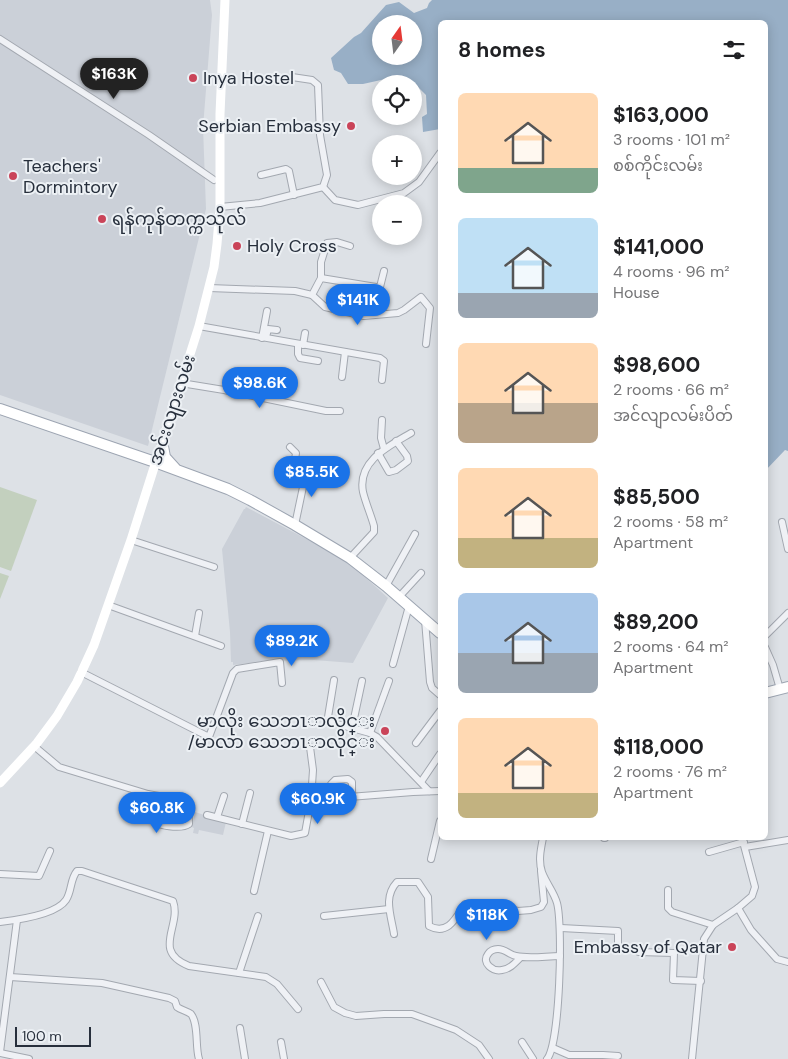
<!DOCTYPE html>
<meta charset="utf-8">
<style>
body{margin:0;font-family:"DM Sans","Noto Sans Myanmar",sans-serif;background:#f2f2f2;color:#202124;height:100vh;display:flex;flex-direction:column;font-size:19px;white-space:nowrap}
*{box-sizing:border-box;margin:0}
p{font-size:16px;color:#757577}
.icon{flex:none;width:28px;height:28px;fill:none;stroke:currentColor;stroke-width:2;stroke-linecap:round;stroke-linejoin:round}
.map{position:relative;flex:1;overflow:hidden}
.drawer{position:absolute;left:438px;top:20px;width:330px;height:820px;display:flex;flex-direction:column;background:#fff;border-radius:8px;box-shadow:0 2px 12px #0003}
.drawer>*{flex:none}
.needle{width:32px;rotate:14deg}
.controls{position:absolute;left:372px;top:15px;display:grid;gap:10px}
.controls a{display:grid;place-items:center;width:50px;height:50px;border-radius:50%;background:#fff;box-shadow:0 2px 12px #0003;font-size:25px}
.scale{position:absolute;left:15px;bottom:12px;width:76px;box-sizing:border-box;padding-left:5px;border:2px solid #272f3c;border-top:0;font-size:14px;line-height:18px;white-space:nowrap;color:#272f3c;-webkit-text-stroke:4px #ecf0f4;paint-order:stroke}
.price{position:absolute;translate:-50% -42px;padding:0 11px;border-radius:18px;background:#1a73e8;color:#fff;font-size:16px;line-height:32px;filter:drop-shadow(0 1px 2px #0008)}
.price::after{content:'';position:absolute;left:50%;top:30px;width:15px;height:11px;margin-left:-8px;background:inherit;clip-path:polygon(0 0,100% 0,50% 100%)}
.price.active{background:#222;color:#fff}
ul{padding:0;list-style:none}
li{display:flex;align-items:center;gap:15px;height:125px;padding:0 20px}
li span{display:grid;place-items:center;flex:none;width:140px;height:100px;border-radius:8px;color:#555}
li>.icon{margin-inline-start:auto}
span .icon{width:60px;height:60px;fill:#fffc;stroke-width:1}
li b{font-size:21px}
h2{display:flex;justify-content:space-between;align-items:center;height:60px;padding:0 20px;font-size:21px}
.map>svg:first-child{display:block}
.built{fill:#cbd0d8}
.green{fill:#c3d0be}
.water{fill:#98afc6;fill-rule:evenodd}
.lines{fill:none;stroke-linecap:round;stroke-linejoin:round}
.street-casing{stroke:#a3a8b0;stroke-width:8}
.primary-casing{stroke:#9da5b2;stroke-width:12}
.street{stroke:#eff1f5;stroke-width:6}
.secondary{stroke:#fff;stroke-width:9}
.primary{stroke:#fff;stroke-width:10}
.poi-dot{fill:#ca4459;stroke:#ecf0f4;stroke-width:2}
.labels{text-anchor:middle;dominant-baseline:central;stroke-width:4;stroke-linejoin:round;paint-order:stroke}
.poi-label{font-size:18px;fill:#272f3c;stroke:#ecf0f4;text-anchor:start}
.street-label{font-size:18px;fill:#272f3c;stroke:#ecf0f4}
</style>
<div class="map">
<svg width="788" height="1059" viewBox="0 0 788 1059">
<rect width="100%" height="100%" fill="#dde1e6"/>
<g class="built">
<polygon points="0,0 210,0 212,15 203,127 206,209 148,446 0,395"/>
<polygon points="246,507 314,543 353,566 388,598 353,663 314,660 265,661 233,665 233,662 231,662 230,632 222,549 244,509 245,509"/>
<polygon points="195,812 226,822 223,835 199,830 198,834 193,833 194,828 192,827"/>
</g>
<g class="green">
<polygon points="0,487 37,500 11,571 0,567"/>
<polygon points="0,573 9,576 0,599"/>
</g>
<path class="water" d="M 432,0 L 788,0 L 788,451 L 785,450 L 765,471 L 765,22 L 440,22 L 440,129 L 423,132 L 422,117 L 427,114 L 426,95 L 415,84 L 399,76 L 363,84 L 348,84 L 341,73 L 334,70 L 331,58 L 354,37 L 361,33 L 386,5 L 399,2 L 414,13 L 427,8 L 429,3 ZM 381,24 L 414,24 L 414,56 L 381,56 Z"/>
<g class="lines">
<g class="street-casing">
<g id="street">
<polyline points="0,39 149,135 214,180"/>
<polyline points="261,175 286,169 289,171 294,195"/>
<polyline points="323,187 335,200 358,205 404,193 419,182 440,153"/>
<polyline points="220,207 260,203 323,187 327,175 320,135 318,85 312,80 292,77"/>
<polyline points="321,278 321,262 327,243 337,242 350,246"/>
<polyline points="209,288 295,291 312,295 321,278 376,287 380,287 384,271"/>
<polyline points="312,295 325,307 364,316 398,313 404,310 421,297 430,308 426,344"/>
<polyline points="199,326 380,358 384,361 382,380"/>
<polyline points="266,337 268,329 277,330"/>
<polyline points="262,338 267,311"/>
<polyline points="298,344 298,354 300,358 318,361"/>
<polyline points="303,345 305,333"/>
<polyline points="342,377 345,352"/>
<polyline points="181,383 224,390 326,411 340,411"/>
<polyline points="382,420 381,438 384,449"/>
<polyline points="290,447 296,453 294,466 299,478"/>
<polyline points="378,453 389,472 396,470 408,461 407,456 396,441"/>
<polyline points="782,522 788,549"/>
<polyline points="295,525 303,487 303,483 299,478 300,469"/>
<polyline points="131,540 214,567"/>
<path d="M 350,558 L 374,532 L 374,526 C 371,515 366,504 363,492 C 357,461 389,446 411,433"/>
<polyline points="386,586 415,534"/>
<polyline points="399,597 421,573"/>
<polyline points="108,605 221,646"/>
<polyline points="425,620 430,682 432,688 440,695"/>
<polyline points="195,636 199,613"/>
<polyline points="765,636 788,613"/>
<polyline points="765,647 773,665 780,689"/>
<polyline points="393,664 409,606"/>
<polyline points="81,672 209,737 233,673 237,669 280,662 282,683"/>
<polyline points="334,680 328,717 330,722 370,733 377,737 429,791"/>
<polyline points="352,728 362,681"/>
<polyline points="370,733 389,681"/>
<polyline points="416,743 440,711"/>
<path d="M 34,746 L 59,767 L 148,794 L 185,801 L 188,803 L 189,824 C 182,829 155,827 152,818 C 149,812 149,801 148,794"/>
<polyline points="421,782 440,754"/>
<polyline points="332,798 331,784 335,780 348,779 352,782 352,796"/>
<polyline points="311,800 413,792 440,791"/>
<polyline points="207,815 291,836 305,833 311,800 313,770 310,747"/>
<polyline points="217,817 224,796"/>
<polyline points="242,824 250,793"/>
<path d="M 543,838 C 541,848 538,861 542,872 C 546,883 554,892 557,903 C 563,925 560,1044 547,1059"/>
<polyline points="604,838 605,838"/>
<polyline points="745,847 788,840"/>
<polyline points="709,852 744,842"/>
<polyline points="431,859 440,821"/>
<polyline points="0,874 39,876 50,851"/>
<polyline points="668,890 668,908 672,912 713,925"/>
<polyline points="254,891 268,831"/>
<polyline points="738,908 751,930 777,959 788,962"/>
<polyline points="324,916 389,909"/>
<path d="M 0,922 C 17,920 56,915 66,900 C 72,891 70,879 77,871 L 82,871 L 173,901 C 182,926 151,951 189,966 L 266,977 L 277,984 L 298,1009"/>
<polyline points="561,928 618,931 618,945"/>
<path d="M 394,934 C 391,915 383,897 397,882 L 418,882 L 428,897 L 429,926 C 448,936 456,918 465,904 L 485,904 L 518,911 L 531,910 L 541,907 L 544,902 L 541,871"/>
<polyline points="639,952 674,953 673,980 701,981"/>
<path d="M 521,957 C 515,963 510,969 502,970 C 493,972 481,963 488,954 C 490,951 494,949 498,949 C 505,949 510,955 516,956 C 530,959 546,956 560,956"/>
<polyline points="239,973 258,916"/>
<path d="M 10,977 L 102,983 L 169,998 L 175,1001 L 177,1007 C 181,1010 187,1011 191,1014 C 199,1024 195,1047 199,1059"/>
<polyline points="321,982 334,1007 345,1013 356,1016 384,1014 412,1014 456,1030 479,1045 489,1059"/>
<polyline points="240,1028 245,1059"/>
<polyline points="281,1042 284,1059"/>
<polyline points="522,1042 533,1059"/>
<polyline points="553,1048 569,1055 603,1055 618,1056"/>
<polyline points="0,1052 17,920"/>
<polyline points="0,1053 29,1059"/>
<polyline points="692,1059 704,939 713,925 738,908 752,896 755,887 742,838"/>
</g>
</g>
<g class="primary-casing">
<g id="primary">
<polyline points="0,409 155,462 228,489 250,500 295,525 350,558 386,586 440,633"/>
<polyline points="162,441 165,457 175,468"/>
<polyline points="765,693 788,687"/>
</g>
</g>
<use href="#street" class="street"/>
<polyline class="secondary" points="0,783 37,743 57,716 77,682 94,645 131,540 199,326 214,267 217,244 220,207 220,114 225,0"/>
<use href="#primary" class="primary"/>
</g>
<g class="poi-dot">
<circle cx="193" cy="78" r="5"/>
<circle cx="351" cy="126" r="5"/>
<circle cx="13" cy="176" r="5"/>
<circle cx="102" cy="219" r="5"/>
<circle cx="237" cy="246" r="5"/>
<circle cx="385" cy="731" r="5"/>
<circle cx="732" cy="947" r="5"/>
</g>
<g class="labels">
<g class="poi-label">
<text x="203" y="78">Inya Hostel</text>
<text x="341" y="126" text-anchor="end">Serbian Embassy</text>
<text x="23" y="166">Teachers'<tspan x="23" dy="21">Dormintory</tspan></text>
<text x="112" y="219">ရန်ကုန်တက္ကသိုလ်</text>
<text x="247" y="246">Holy Cross</text>
<text x="375" y="721" text-anchor="end">မာလိုး သေဘၤာလိုင္း<tspan x="375" dy="21">/မာလာ သေဘၤာလိုင္း</tspan></text>
<text x="722" y="947" text-anchor="end">Embassy of Qatar</text>
</g>
<g class="street-label">
<text transform="translate(172 410) rotate(-72)">အင်းလျားလမ်း</text>
</g>
</g>
</svg>
<div class="controls">
<a><svg class="needle" viewBox="-14 -14 28 28"><path d="M0-13l5 13h-10z" fill="#e53935"/><path d="M0 13l5-13h-10z" fill="#757577"/></svg></a>
<a><svg class="icon" aria-label="locate" viewBox="0 0 24 24"><circle cx="12" cy="12" r="6"/><path d="M12 2v4M12 18v4M2 12h4M18 12h4"/></svg></a>
<a>+</a>
<a>−</a>
</div>
<div class="scale">100 m</div>
<b class="price active" style="left:114px;top:100px">$163K</b>
<b class="price" style="left:358px;top:326px">$141K</b>
<b class="price" style="left:260px;top:409px">$98.6K</b>
<b class="price" style="left:312px;top:498px">$85.5K</b>
<b class="price" style="left:292px;top:667px">$89.2K</b>
<b class="price" style="left:318px;top:825px">$60.9K</b>
<b class="price" style="left:157px;top:834px">$60.8K</b>
<b class="price" style="left:487px;top:941px">$118K</b>
<section class="drawer">
<h2>8 homes<svg class="icon" aria-label="filters" viewBox="0 0 24 24"><path d="M4 7h16M4 17h16"/><circle cx="9" cy="7" r="2"/><circle cx="15" cy="17" r="2"/></svg></h2>
<ul>
<li><span style="background:linear-gradient(#ffd9b3 75%,#7fa58c 0)"><svg class="icon" aria-label="home" viewBox="0 0 24 24"><path d="M3 11l9-7 9 7M6 9v11h12V9"/></svg></span><div><b>$163,000</b><p>3 rooms · 101 m²</p><p>စစ်ကိုင်းလမ်း</p></div></li>
<li><span style="background:linear-gradient(#bfe0f5 75%,#9aa5b1 0)"><svg class="icon" aria-label="home" viewBox="0 0 24 24"><path d="M3 11l9-7 9 7M6 9v11h12V9"/></svg></span><div><b>$141,000</b><p>4 rooms · 96 m²</p><p>House</p></div></li>
<li><span style="background:linear-gradient(#ffd9b3 60%,#b9a48a 0)"><svg class="icon" aria-label="home" viewBox="0 0 24 24"><path d="M3 11l9-7 9 7M6 9v11h12V9"/></svg></span><div><b>$98,600</b><p>2 rooms · 66 m²</p><p>အင်လျာလမ်းပိတ်</p></div></li>
<li><span style="background:linear-gradient(#ffd9b3 70%,#c2b280 0)"><svg class="icon" aria-label="home" viewBox="0 0 24 24"><path d="M3 11l9-7 9 7M6 9v11h12V9"/></svg></span><div><b>$85,500</b><p>2 rooms · 58 m²</p><p>Apartment</p></div></li>
<li><span style="background:linear-gradient(#a9c7e8 60%,#9aa5b1 0)"><svg class="icon" aria-label="home" viewBox="0 0 24 24"><path d="M3 11l9-7 9 7M6 9v11h12V9"/></svg></span><div><b>$89,200</b><p>2 rooms · 64 m²</p><p>Apartment</p></div></li>
<li><span style="background:linear-gradient(#ffd9b3 75%,#c2b280 0)"><svg class="icon" aria-label="home" viewBox="0 0 24 24"><path d="M3 11l9-7 9 7M6 9v11h12V9"/></svg></span><div><b>$118,000</b><p>2 rooms · 76 m²</p><p>Apartment</p></div></li>
</ul>
</section>
</div>
